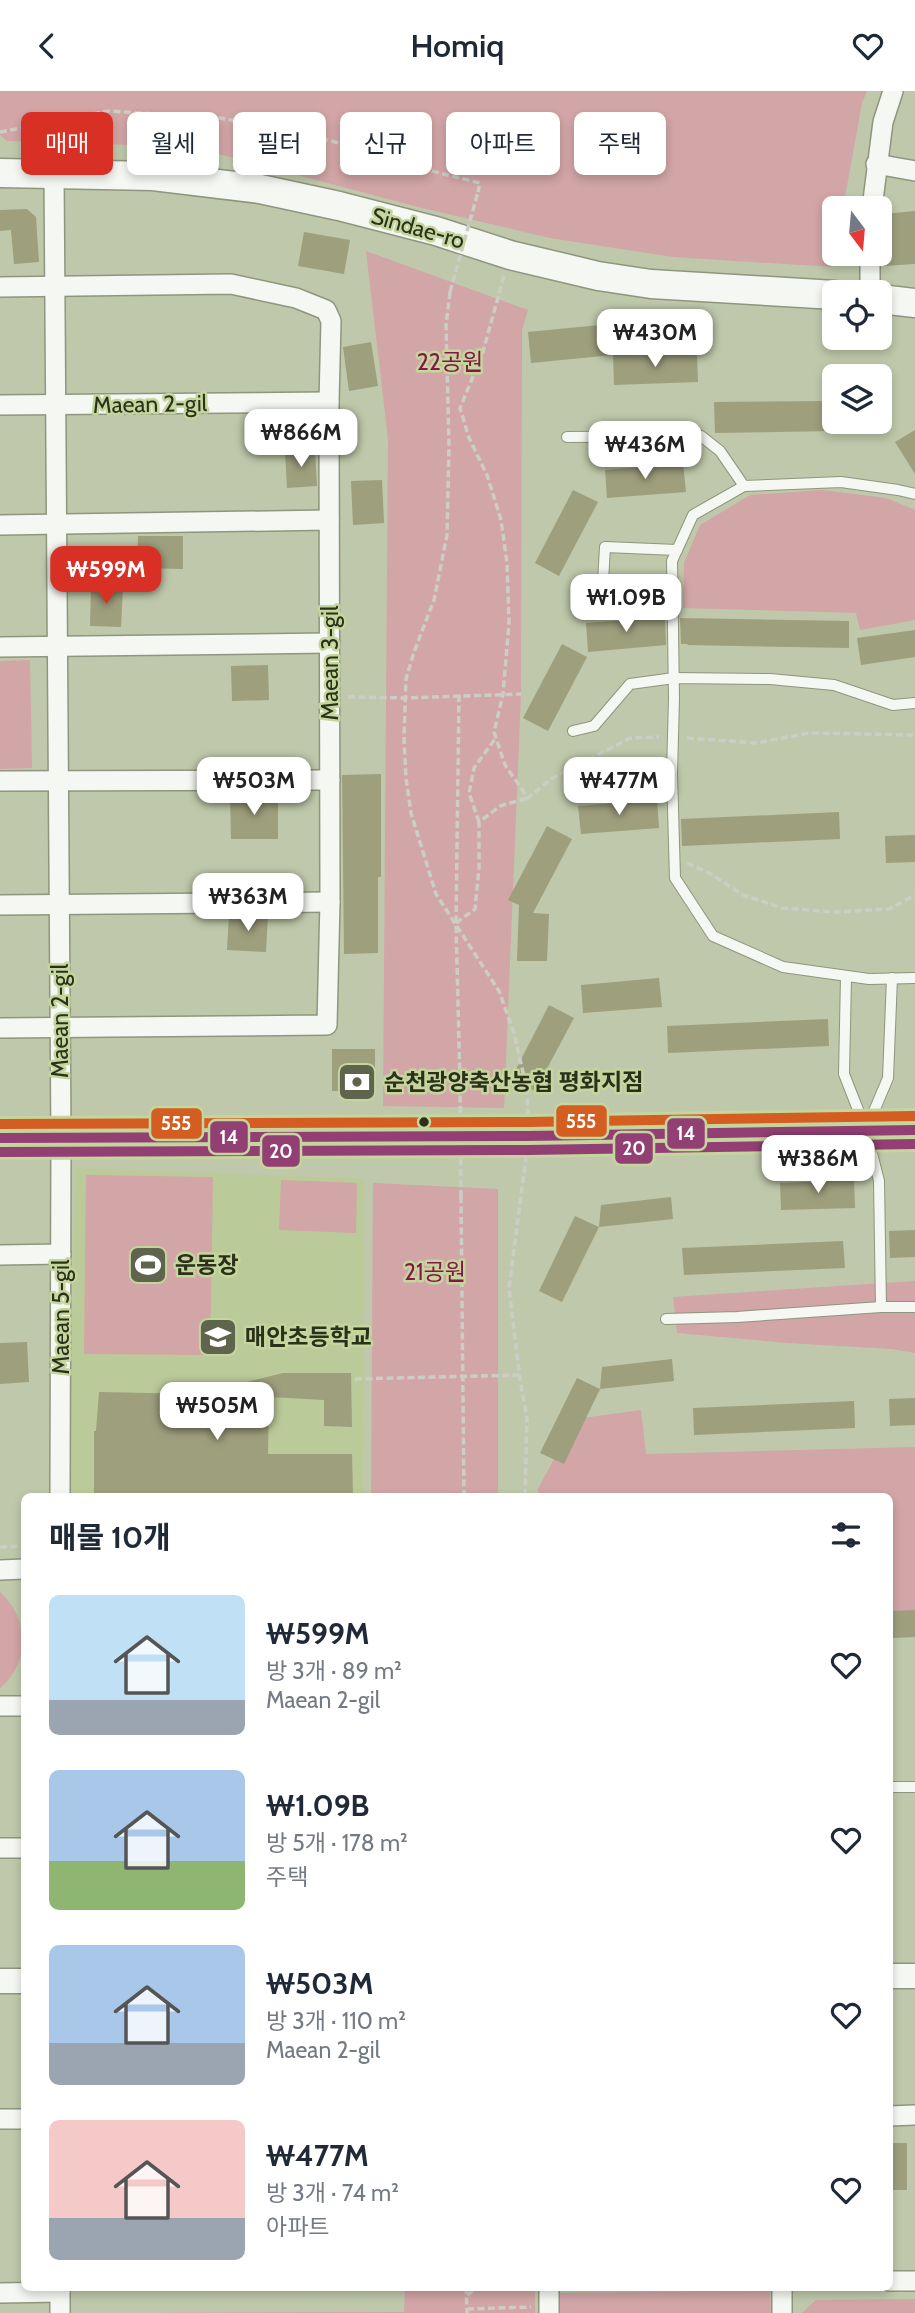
<!DOCTYPE html>
<html lang="ko">
<meta charset="utf-8">
<style>
body{margin:0;font-family:Cabin,"Noto Sans KR",sans-serif;background:#f6f6f7;color:#1f2937;height:100vh;display:flex;flex-direction:column;font-size:26px;white-space:nowrap}
*{box-sizing:border-box;margin:0}
p{font-size:23px;color:#747a83}
.icon{flex:none;width:38px;height:38px;fill:none;stroke:currentColor;stroke-width:2;stroke-linecap:round;stroke-linejoin:round}
.map{position:relative;flex:1;overflow:hidden}
.drawer{position:absolute;left:21px;top:1402px;width:872px;height:798px;display:flex;flex-direction:column;background:#fff;border-radius:10px;box-shadow:0 4px 10px #0003}
.drawer>*{flex:none}
.top-card{position:absolute;left:21px;top:21px;width:873px;height:63px;display:flex;gap:14px}
.needle{width:46px;rotate:164deg}
.buttons{position:absolute;left:822px;top:105px;display:grid;gap:14px}
.buttons a{display:grid;place-items:center;width:70px;height:70px;border-radius:10px;background:#fff;box-shadow:0 4px 10px #0003;font-size:35px}
.price{position:absolute;translate:-50% -60px;padding:0 16px;border-radius:14px;background:#fff;color:#222;font-size:23px;line-height:46px;filter:drop-shadow(0 2px 4px #0008)}
.price::after{content:'';position:absolute;left:50%;top:42px;width:21px;height:16px;margin-left:-10px;background:inherit;clip-path:polygon(0 0,100% 0,50% 100%)}
.price.on{background:#d93025;color:#fff}
ul{padding:0;list-style:none}
li{display:flex;align-items:center;gap:21px;height:175px;padding:0 28px}
li span{display:grid;place-items:center;flex:none;width:196px;height:140px;border-radius:10px;color:#555}
li>.icon{margin-inline-start:auto}
span .icon{width:84px;height:84px;fill:#fffc;stroke-width:1}
li b{font-size:30px}
h2{display:flex;justify-content:space-between;align-items:center;height:84px;padding:0 28px;font-size:30px}
.chip{padding:0 24px;border-radius:10px;background:#fff;box-shadow:0 4px 10px #0003;font-size:24px;line-height:63px}
.chip.on{background:#d93025;color:#fff}
header{display:flex;justify-content:space-between;align-items:center;height:91px;padding:0 28px;background:#fff;font-size:32px;font-weight:600}
.map>svg:first-child{display:block}
.built{fill:#bbca99}
.green{fill:#d2a5a6}
.building{fill:#9e9f7d}
.lines{fill:none;stroke-linecap:round;stroke-linejoin:round}
.service-casing{stroke:#8f957e;stroke-width:12}
.minor-casing{stroke:#8f957e;stroke-width:22}
.tertiary-casing{stroke:#8f957e;stroke-width:27}
.secondary-casing{stroke:#8f957e;stroke-width:31}
.path{stroke:#cccec5;stroke-width:3.5;stroke-dasharray:7 3.5;stroke-linecap:butt}
.service{stroke:#f5f7f2;stroke-width:10}
.minor{stroke:#f5f7f2;stroke-width:19}
.tertiary{stroke:#f5f7f2;stroke-width:24}
.secondary{stroke:#f5f7f2;stroke-width:28}
.path-bridge{stroke:#cccec5;stroke-width:3.5;stroke-dasharray:7 3.5;stroke-linecap:butt}
.bus-1-casing{stroke:#c4d59d;stroke-width:16}
.bus-2-casing{stroke:#c4d59d;stroke-width:16}
.bus-3-casing{stroke:#c4d59d;stroke-width:16}
.bus-1{stroke:#923f73;stroke-width:10}
.bus-2{stroke:#923f73;stroke-width:10}
.bus-3{stroke:#d45d21;stroke-width:10}
.bus-dot{fill:#2a301a;stroke:#c4d59d;stroke-width:2.5}
.labels{text-anchor:middle;dominant-baseline:central;stroke-width:5;stroke-linejoin:round;paint-order:stroke}
.street-label{font-size:23px;fill:#2a301a;stroke:#c4d59d}
.park-label{font-size:23px;fill:#871645;stroke:#c4d59d}
.poi-label{font-size:23px;font-weight:bold;fill:#2a301a;stroke:#c4d59d;text-anchor:start}
.line-badge{stroke:#c4d59d;stroke-width:2.5}
.badge-label{font-size:19px;text-anchor:middle;font-weight:bold;fill:#fff}
</style>
<header><svg class="icon" aria-label="back" viewBox="0 0 24 24"><path d="M15 5l-7 7 7 7"/></svg>Homiq<svg class="icon" aria-label="heart" viewBox="0 0 24 24"><path d="M12 20l-8-8c-3-5 5-10 8-4 3-6 11-1 8 4z"/></svg></header>
<div class="map">
<svg width="915" height="2222" viewBox="0 0 915 2222">
<rect width="100%" height="100%" fill="#bfc8aa"/>
<polygon class="built" points="76,1077 364,1088 363,1405 68,1405"/>
<g class="green">
<polygon points="0,0 867,0 862,12 843,117 835,117 835,161 832,176 673,166 550,147 418,116 211,61 162,55 7,50 0,44"/>
<polygon points="366,160 528,219 522,239 521,603 504,1017 383,1015 388,348"/>
<polygon points="822,399 886,407 915,419 915,529 860,539 856,522 683,517 684,472 700,434 750,404"/>
<polygon points="30,569 32,677 0,678 0,570"/>
<polygon points="86,1084 213,1086 210,1264 84,1263"/>
<polygon points="281,1089 357,1092 356,1142 279,1139"/>
<polygon points="373,1092 498,1098 498,1405 371,1405"/>
<polygon points="915,1190 915,1262 892,1258 788,1252 677,1242 673,1206"/>
<polygon points="641,1319 646,1363 915,1356 915,1526 889,1527 889,1405 539,1405 538,1398 575,1328"/>
<path d="M 0,1501 C 29,1527 31,1571 0,1597 Z"/>
<polygon points="405,2196 535,2196 535,2222 146,2222 404,2221"/>
<polygon points="770,2200 771,2222 559,2222 559,2202"/>
<polygon points="915,2208 915,2222 802,2222 816,2209"/>
</g>
<g class="building">
<polygon points="27,118 36,126 39,171 14,173 11,139 0,140 0,119"/>
<polygon points="915,120 915,173 884,175 883,147 887,147 884,123"/>
<polygon points="304,141 350,149 344,183 298,175"/>
<polygon points="610,233 613,264 531,272 528,241"/>
<polygon points="371,251 378,295 349,300 343,256"/>
<polygon points="697,262 698,291 614,294 613,264"/>
<polygon points="835,310 835,340 715,342 714,311"/>
<polygon points="915,339 915,383 895,351"/>
<polygon points="315,359 317,395 287,397 285,361"/>
<polygon points="683,372 686,401 607,407 605,379"/>
<polygon points="382,389 384,432 353,434 351,390"/>
<polygon points="573,399 598,411 559,485 535,472"/>
<polygon points="138,445 183,445 183,478 137,477"/>
<polygon points="91,495 123,496 121,536 90,535"/>
<polygon points="665,526 666,554 588,561 586,532"/>
<polygon points="680,527 849,530 849,557 687,554 688,553 681,553"/>
<polygon points="915,539 915,566 861,574 857,547"/>
<polygon points="562,553 587,566 548,640 523,627"/>
<polygon points="268,574 269,609 232,610 231,575"/>
<polygon points="381,683 381,786 378,786 378,862 344,863 342,684"/>
<polygon points="230,705 278,705 278,748 231,748"/>
<polygon points="657,709 659,737 581,743 578,715"/>
<polygon points="839,721 840,748 682,755 681,728"/>
<polygon points="547,735 572,748 533,822 549,823 547,870 517,870 519,814 508,809"/>
<polygon points="915,744 915,771 886,772 885,745"/>
<polygon points="229,824 268,824 266,861 227,859"/>
<polygon points="659,887 662,916 583,922 581,894"/>
<polygon points="549,914 574,927 535,1000 511,988"/>
<polygon points="828,928 829,955 668,962 667,935"/>
<rect x="332" y="958" width="43" height="42"/>
<polygon points="854,1089 855,1117 781,1119 780,1092"/>
<polygon points="671,1106 673,1128 599,1136 601,1114"/>
<polygon points="575,1125 599,1136 562,1211 539,1200"/>
<polygon points="915,1139 915,1166 890,1167 889,1140"/>
<polygon points="843,1150 845,1177 684,1184 682,1157"/>
<polygon points="27,1251 29,1291 0,1293 0,1252"/>
<polygon points="672,1268 674,1290 600,1298 602,1276"/>
<polygon points="283,1282 351,1282 352,1336 324,1335 324,1309 269,1306 268,1363 352,1363 353,1405 94,1405 94,1340 96,1340 99,1301 198,1303"/>
<polygon points="577,1287 600,1298 564,1373 540,1362"/>
<polygon points="915,1307 915,1334 890,1335 889,1308"/>
<polygon points="854,1310 855,1337 694,1344 693,1317"/>
<polygon points="915,1519 915,1546 893,1547 892,1520"/>
<rect x="889" y="2052" width="18" height="47"/>
</g>
<g class="lines">
<g class="service-casing">
<g id="service">
<polyline points="567,346 701,345 720,360 744,395"/>
<polyline points="915,403 898,399 841,391 744,395 693,424 672,470 674,607 672,683 675,787 713,845 783,876 869,888 915,887"/>
<polyline points="602,508 605,456 677,459"/>
<polyline points="573,640 594,635 630,593 674,587 770,588 834,594 893,614 915,612"/>
<polyline points="846,886 844,983 866,1039 879,1090 881,1216 915,1216"/>
<polyline points="866,1039 888,987 892,887"/>
<polyline points="666,1228 737,1226 881,1216"/>
<polyline points="889,1696 915,1696"/>
</g>
</g>
<g class="minor-casing">
<g id="minor">
<polyline points="876,73 915,80"/>
<polyline points="54,83 61,1047 60,1405"/>
<polyline points="872,117 883,31 893,0"/>
<polyline points="0,196 231,193 296,207 326,219 331,230 329,311 330,811 327,934 0,937"/>
<polyline points="870,201 870,163"/>
<polyline points="0,314 329,311"/>
<polyline points="0,434 329,429"/>
<polyline points="0,556 330,552"/>
<polyline points="0,690 330,689"/>
<polyline points="0,814 330,811"/>
<polyline points="0,1164 61,1163"/>
<polyline points="0,1479 24,1478"/>
<polyline points="0,1615 24,1615"/>
<polyline points="0,1757 24,1757"/>
<polyline points="889,2025 915,2024"/>
<polyline points="0,2028 24,2028"/>
<polyline points="889,2190 915,2190"/>
<polyline points="60,2196 60,2222"/>
<polyline points="549,2196 549,2222"/>
<polyline points="0,2202 60,2201"/>
<polyline points="782,2222 782,2196"/>
</g>
</g>
<g class="tertiary-casing">
<g id="tertiary">
<polyline points="0,1047 528,1045 915,1039"/>
<polyline points="889,1885 915,1885"/>
<polyline points="0,1890 24,1890"/>
</g>
</g>
<g class="secondary-casing">
<g id="secondary">
<polyline points="0,82 153,85 260,98 339,115 436,140 510,164 598,185 651,193 835,204"/>
<polyline points="880,208 915,212"/>
</g>
</g>
<g class="path">
<polyline points="0,41 108,20 220,27 285,39 377,61 432,80 480,92 478,101"/>
<polyline points="504,185 482,264 460,317 469,347 487,384 501,429 507,472 509,532 503,603 494,641 505,674 528,707 551,688 630,647 659,646"/>
<polyline points="450,201 446,234 449,354 447,444 434,509 414,561 406,588 404,649 406,687 411,722 436,803 499,900 514,942 527,999 528,1023"/>
<polyline points="459,604 456,832 460,994"/>
<polyline points="348,606 405,607 521,603"/>
<polyline points="687,647 757,652 809,642 915,644"/>
<polyline points="479,731 469,702 474,677 495,648"/>
<polyline points="687,772 711,783 743,804 782,817 835,821 889,818 915,804"/>
<polyline points="456,832 475,818 479,777 479,731 500,715 528,707"/>
<polyline points="461,1105 464,1405"/>
<polyline points="355,1288 519,1284"/>
<polyline points="525,1405 527,1327 520,1289 509,1197 526,1066"/>
<polyline points="0,1456 24,1455"/>
<polyline points="466,2196 467,2222"/>
<polyline points="467,2204 479,2196"/>
<polyline points="467,2218 531,2216"/>
</g>
<use href="#service" class="service"/>
<use href="#minor" class="minor"/>
<use href="#tertiary" class="tertiary"/>
<use href="#secondary" class="secondary"/>
<g class="path-bridge">
<polyline points="450,201 478,101"/>
<polyline points="460,994 461,1105"/>
</g>
<g class="bus-1-casing">
<polyline id="bus-1" points="0,1047 528,1045 915,1039"/>
</g>
<g class="bus-2-casing">
<polyline id="bus-2" points="0,1061 528,1059 915,1053"/>
</g>
<g class="bus-3-casing">
<polyline id="bus-3" points="0,1033 528,1031 915,1025"/>
</g>
<use href="#bus-1" class="bus-1"/>
<use href="#bus-2" class="bus-2"/>
<use href="#bus-3" class="bus-3"/>
</g>
<defs>
<g id="bank-square" transform="scale(2.0125)"><rect x="-9" y="-9" width="18" height="18" rx="4" fill="#5e654c" stroke="#c4d59d"/><path d="M-6-4H6V4H-6ZM0-2.3a2.3 2.3 0 1 0 0 4.6a2.3 2.3 0 1 0 0-4.6Z" fill="#fff"/></g>
<g id="stadium-square" transform="scale(2.0125)"><rect x="-9" y="-9" width="18" height="18" rx="4" fill="#5e654c" stroke="#c4d59d"/><path d="M0-5a6.5 5 0 1 0 0 10a6.5 5 0 1 0 0-10ZM-3.5-1.8h7v3.6h-7Z" fill="#fff"/></g>
<g id="school-square" transform="scale(2.0125)"><rect x="-9" y="-9" width="18" height="18" rx="4" fill="#5e654c" stroke="#c4d59d"/><path d="M0-5L7-2L0 1L-7-2ZM-4 1L0 2.5L4 1V4Q0 6-4 4Z" fill="#fff"/></g>
</defs>
<g fill-rule="evenodd">
<use href="#bank-square" x="357" y="991"/>
<use href="#stadium-square" x="148" y="1174"/>
<use href="#school-square" x="218" y="1246"/>
</g>
<circle class="bus-dot" cx="424" cy="1031" r="6"/>
<g class="labels">
<g class="street-label">
<text transform="translate(418 137) rotate(16)">Sindae-ro</text>
<text transform="translate(150 313) rotate(-1)">Maean 2-gil</text>
<text transform="translate(330 572) rotate(-90)">Maean 3-gil</text>
<text transform="translate(60 930) rotate(-90)">Maean 2-gil</text>
<text transform="translate(61 1226) rotate(-90)">Maean 5-gil</text>
</g>
<g class="park-label">
<text x="450" y="271">22공원</text>
<text x="435" y="1181">21공원</text>
</g>
<g class="poi-label">
<text x="384" y="991">순천광양축산농협 평화지점</text>
<text x="175" y="1174">운동장</text>
<text x="245" y="1246">매안초등학교</text>
</g>
</g>
<g class="line-badge">
<rect x="555" y="1013" width="53" height="34" rx="7" fill="#d45d21"/>
<rect x="150" y="1016" width="53" height="33" rx="7" fill="#d45d21"/>
<rect x="666" y="1026" width="40" height="33" rx="7" fill="#923f73"/>
<rect x="209" y="1029" width="40" height="34" rx="7" fill="#923f73"/>
<rect x="614" y="1041" width="40" height="33" rx="7" fill="#923f73"/>
<rect x="261" y="1043" width="40" height="34" rx="7" fill="#923f73"/>
</g>
<g class="badge-label">
<text x="581" y="1037">555</text>
<text x="176" y="1039">555</text>
<text x="686" y="1049">14</text>
<text x="229" y="1053">14</text>
<text x="634" y="1064">20</text>
<text x="281" y="1067">20</text>
</g>
</svg>
<div class="buttons">
<a><svg class="needle" viewBox="-14 -14 28 28"><path d="M0-13l5 13h-10z" fill="#e53935"/><path d="M0 13l5-13h-10z" fill="#747a83"/></svg></a>
<a><svg class="icon" aria-label="locate" viewBox="0 0 24 24"><circle cx="12" cy="12" r="6"/><path d="M12 2v4M12 18v4M2 12h4M18 12h4"/></svg></a>
<a><svg class="icon" aria-label="layers" viewBox="0 0 24 24"><path d="M12 4l9 5-9 5-9-5zM3 14l9 5 9-5"/></svg></a>
</div>
<b class="price" style="left:655px;top:278px">₩430M</b>
<b class="price" style="left:301px;top:378px">₩866M</b>
<b class="price" style="left:645px;top:390px">₩436M</b>
<b class="price on" style="left:106px;top:515px">₩599M</b>
<b class="price" style="left:626px;top:543px">₩1.09B</b>
<b class="price" style="left:254px;top:726px">₩503M</b>
<b class="price" style="left:619px;top:726px">₩477M</b>
<b class="price" style="left:248px;top:842px">₩363M</b>
<b class="price" style="left:818px;top:1104px">₩386M</b>
<b class="price" style="left:217px;top:1351px">₩505M</b>
<div class="top-card">
<a class="chip on">매매</a>
<a class="chip">월세</a>
<a class="chip">필터</a>
<a class="chip">신규</a>
<a class="chip">아파트</a>
<a class="chip">주택</a>
</div>
<section class="drawer">
<h2>매물 10개<svg class="icon" aria-label="filters" viewBox="0 0 24 24"><path d="M4 7h16M4 17h16"/><circle cx="9" cy="7" r="2"/><circle cx="15" cy="17" r="2"/></svg></h2>
<ul>
<li><span style="background:linear-gradient(#bfe0f5 75%,#9aa5b1 0)"><svg class="icon" aria-label="home" viewBox="0 0 24 24"><path d="M3 11l9-7 9 7M6 9v11h12V9"/></svg></span><div><b>₩599M</b><p>방 3개 · 89 m²</p><p>Maean 2-gil</p></div><svg class="icon" aria-label="heart" viewBox="0 0 24 24"><path d="M12 20l-8-8c-3-5 5-10 8-4 3-6 11-1 8 4z"/></svg></li>
<li><span style="background:linear-gradient(#a9c7e8 65%,#8fb573 0)"><svg class="icon" aria-label="home" viewBox="0 0 24 24"><path d="M3 11l9-7 9 7M6 9v11h12V9"/></svg></span><div><b>₩1.09B</b><p>방 5개 · 178 m²</p><p>주택</p></div><svg class="icon" aria-label="heart" viewBox="0 0 24 24"><path d="M12 20l-8-8c-3-5 5-10 8-4 3-6 11-1 8 4z"/></svg></li>
<li><span style="background:linear-gradient(#a9c7e8 70%,#9aa5b1 0)"><svg class="icon" aria-label="home" viewBox="0 0 24 24"><path d="M3 11l9-7 9 7M6 9v11h12V9"/></svg></span><div><b>₩503M</b><p>방 3개 · 110 m²</p><p>Maean 2-gil</p></div><svg class="icon" aria-label="heart" viewBox="0 0 24 24"><path d="M12 20l-8-8c-3-5 5-10 8-4 3-6 11-1 8 4z"/></svg></li>
<li><span style="background:linear-gradient(#f6c9c9 70%,#9aa5b1 0)"><svg class="icon" aria-label="home" viewBox="0 0 24 24"><path d="M3 11l9-7 9 7M6 9v11h12V9"/></svg></span><div><b>₩477M</b><p>방 3개 · 74 m²</p><p>아파트</p></div><svg class="icon" aria-label="heart" viewBox="0 0 24 24"><path d="M12 20l-8-8c-3-5 5-10 8-4 3-6 11-1 8 4z"/></svg></li>
</ul>
</section>
</div>
